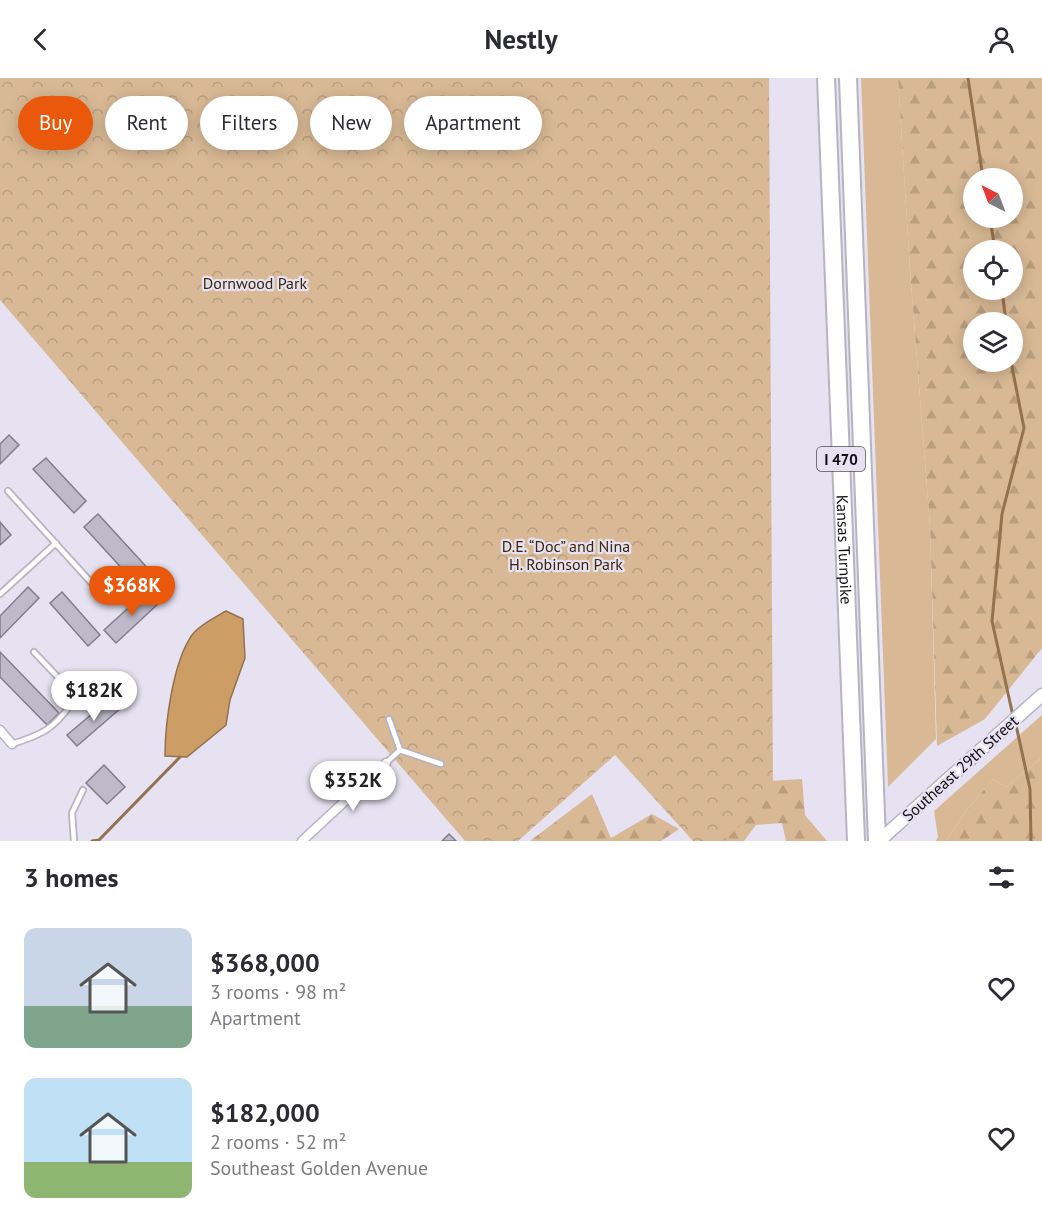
<!DOCTYPE html>
<meta charset="utf-8">
<style>
body{margin:0;font-family:"PT Sans",sans-serif;background:#f2f2f3;color:#2b2b33;height:100vh;display:flex;flex-direction:column;font-size:22px;white-space:nowrap}
*{box-sizing:border-box;margin:0}
p{font-size:20px;color:#7c7c81}
.icon{flex:none;width:33px;height:33px;fill:none;stroke:currentColor;stroke-width:2;stroke-linecap:round;stroke-linejoin:round}
.map{position:relative;height:763px;overflow:hidden}
.sheet{display:flex;flex-direction:column;background:#fff;flex:1}
.sheet>*{flex:none}
.top-card{position:absolute;left:18px;top:18px;width:600px;height:54px;display:flex;gap:12px}
.needle{width:39px;rotate:318deg}
.controls{position:absolute;left:963px;top:90px;display:grid;gap:12px}
.controls a{display:grid;place-items:center;width:60px;height:60px;border-radius:50%;background:#fff;box-shadow:0 3px 15px #0003;font-size:30px}
.price{position:absolute;translate:-50% -51px;padding:0 14px;border-radius:21px;background:#fff;color:#222;font-size:20px;line-height:39px;filter:drop-shadow(0 2px 3px #0008)}
.price::after{content:'';position:absolute;left:50%;top:36px;width:18px;height:14px;margin-left:-9px;background:inherit;clip-path:polygon(0 0,100% 0,50% 100%)}
.price.selected{background:#ea580c;color:#fff}
ul{padding:0;list-style:none}
li{display:flex;align-items:center;gap:18px;height:150px;padding:0 24px}
li span{display:grid;place-items:center;flex:none;width:168px;height:120px;border-radius:12px;color:#555}
li>.icon{margin-inline-start:auto}
span .icon{width:72px;height:72px;fill:#fffc;stroke-width:1}
li b{font-size:26px}
h2{display:flex;justify-content:space-between;align-items:center;height:72px;padding:0 24px;font-size:26px}
.pill{padding:0 21px;border-radius:27px;background:#fff;box-shadow:0 3px 15px #0003;font-size:21px;line-height:54px}
.pill.selected{background:#ea580c;color:#fff}
header{display:flex;justify-content:space-between;align-items:center;height:78px;padding:0 24px;background:#fff;font-size:27px;font-weight:800}
.map>svg:first-child{display:block}
.green{fill:#d9b995}
.forest{fill:url(#forest-firs);fill-rule:evenodd}
.park{fill:url(#park-crowns)}
.water{fill:#cc9d65;stroke:#94724d;stroke-width:1.5}
.lines{fill:none;stroke-linecap:round;stroke-linejoin:round}
.stream{stroke:#94724d;stroke-width:3}
.building{fill:#bebaca;stroke:#807d8c;stroke-width:1.5}
.service-casing{stroke:#b6b3c2;stroke-width:8}
.minor-casing{stroke:#b6b3c2;stroke-width:11}
.secondary-casing{stroke:#b6b3c2;stroke-width:15}
.motorway-casing{stroke:#b6b3c2;stroke-width:20}
.service{stroke:#fff;stroke-width:4.5}
.minor{stroke:#fff;stroke-width:8}
.secondary{stroke:#fff;stroke-width:12}
.motorway{stroke:#fff;stroke-width:16}
.labels{text-anchor:middle;dominant-baseline:central;stroke-width:4.5;stroke-linejoin:round;paint-order:stroke}
.shield{fill:#e6e2f2;stroke:#504e57;stroke-width:1.5}
.shield-label{font-size:15px;font-weight:bold;fill:#100e14}
.park-label{font-size:16px;fill:#3a260c;stroke:#e6e2f2}
.street-label{font-size:16px;fill:#100e14;stroke:#e6e2f2}
</style>
<header><svg class="icon" aria-label="back" viewBox="0 0 24 24"><path d="M15 5l-7 7 7 7"/></svg>Nestly<svg class="icon" aria-label="person" viewBox="0 0 24 24"><circle cx="12" cy="8" r="4"/><path d="M4 21q1-7 8-7t8 7"/></svg></header>
<div class="map">
<svg width="1042" height="763" viewBox="0 0 1042 763">
<defs>
<pattern id="forest-firs" width="22" height="20" patternUnits="userSpaceOnUse" patternTransform="scale(1.5)"><rect width="22" height="20" fill="#d9b995"/><path d="M5 1l3.5 6h-7zM16 11l3.5 6h-7z" fill="#b99e80"/></pattern>
<pattern id="park-crowns" width="20" height="18" patternUnits="userSpaceOnUse" patternTransform="scale(1.5)"><rect width="20" height="18" fill="#d9b995"/><path d="M2 6a3 3 0 1 1 6 0M12 15a3 3 0 1 1 6 0" fill="none" stroke="#b99e80"/></pattern>
</defs>
<rect width="100%" height="100%" fill="#e6e2f2"/>
<g class="green">
<polygon points="861,0 898,0 910,192 930,448 936,661 888,709"/>
<polygon points="1042,637 1042,676 1039,682 1006,709 993,701 966,733 946,763 936,763 938,759 934,733"/>
</g>
<g class="forest">
<path d="M 898,0 L 1042,0 L 1042,570 L 985,641 L 937,668 L 930,448 L 910,192 ZM 1012,100 L 1012,140 L 974,140 L 974,100 ZM 1012,172 L 1012,212 L 974,212 L 974,172 ZM 1012,244 L 1012,284 L 974,284 L 974,244 Z"/>
<polygon points="1042,676 1042,763 946,763 966,733 993,701 1006,709 1039,682"/>
<polygon points="802,701 805,737 827,763 786,763 782,745 756,747 744,763 703,763 768,703"/>
<polygon points="592,716 611,760 652,736 679,751 661,763 530,763"/>
</g>
<polygon class="park" points="0,0 769,0 773,716 724,763 693,763 615,677 518,763 465,763 0,222"/>
<path class="water" d="M 226,533 L 243,541 L 245,580 L 230,622 L 226,647 L 187,679 L 165,678 C 165,645 173,584 192,557 C 199,547 216,539 226,533 Z"/>
<g class="lines">
<g class="stream">
<polyline points="968,0 983,100"/>
<polyline points="990,140 995,172"/>
<polyline points="1002,212 1006,244"/>
<polyline points="1011,284 1024,350 1002,436 992,543 1013,638"/>
<polyline points="1016,647 1030,711 1031,763"/>
<polyline points="92,763 99,762 180,679"/>
</g>
</g>
<g class="building">
<polygon points="9,357 19,367 0,386 0,366"/>
<polygon points="46,380 86,423 74,435 33,391"/>
<polygon points="98,436 152,495 138,508 84,449"/>
<polygon points="0,444 11,457 0,467"/>
<polygon points="28,509 39,520 0,560 0,538"/>
<polygon points="148,512 159,525 116,565 104,552"/>
<polygon points="62,514 100,557 88,568 50,525"/>
<polygon points="0,574 59,635 47,647 0,599"/>
<polygon points="112,619 121,630 77,668 67,657"/>
<polygon points="104,687 125,709 107,726 86,705"/>
<polygon points="449,756 456,763 442,763"/>
</g>
<g class="lines">
<g class="service-casing">
<g id="service">
<polyline points="8,413 107,522"/>
<polyline points="0,516 56,465"/>
<polyline points="389,641 400,672 441,686"/>
<path d="M 12,666 C 41,657 54,651 71,626 L 70,612 L 34,574"/>
<polyline points="386,685 400,672"/>
<polyline points="74,763 72,735 83,712"/>
</g>
</g>
<g class="minor-casing">
<g id="minor">
<polyline points="0,652 12,666"/>
<polyline points="302,763 386,685"/>
</g>
</g>
<g class="secondary-casing">
<polyline id="secondary" points="879,763 1042,617"/>
</g>
<g class="motorway-casing">
<g id="motorway">
<path id="s1" d="M 826,0 L 856,763"/>
<polyline points="848,0 877,763"/>
</g>
</g>
<use href="#service" class="service"/>
<use href="#minor" class="minor"/>
<use href="#secondary" class="secondary"/>
<use href="#motorway" class="motorway"/>
</g>
<g class="labels">
<rect class="shield" x="817" y="369" width="48" height="24" rx="4.5"/>
<g class="shield-label">
<text x="841" y="381">I 470</text>
</g>
<g class="park-label">
<text x="255" y="205">Dornwood Park</text>
<text x="566" y="468">D.E. “Doc” and Nina<tspan x="566" dy="18">H. Robinson Park</tspan></text>
</g>
<g class="street-label">
<text stroke="none"><textPath href="#s1" startOffset="472">Kansas Turnpike</textPath></text>
<text transform="translate(960 690) rotate(-42)">Southeast 29th Street</text>
</g>
</g>
</svg>
<div class="controls">
<a><svg class="needle" viewBox="-14 -14 28 28"><path d="M0-13l5 13h-10z" fill="#e53935"/><path d="M0 13l5-13h-10z" fill="#7c7c81"/></svg></a>
<a><svg class="icon" aria-label="locate" viewBox="0 0 24 24"><circle cx="12" cy="12" r="6"/><path d="M12 2v4M12 18v4M2 12h4M18 12h4"/></svg></a>
<a><svg class="icon" aria-label="layers" viewBox="0 0 24 24"><path d="M12 4l9 5-9 5-9-5zM3 14l9 5 9-5"/></svg></a>
</div>
<b class="price selected" style="left:132px;top:539px">$368K</b>
<b class="price" style="left:94px;top:644px">$182K</b>
<b class="price" style="left:353px;top:734px">$352K</b>
<div class="top-card">
<a class="pill selected">Buy</a>
<a class="pill">Rent</a>
<a class="pill">Filters</a>
<a class="pill">New</a>
<a class="pill">Apartment</a>
</div>
</div>
<section class="sheet">
<h2>3 homes<svg class="icon" aria-label="filters" viewBox="0 0 24 24"><path d="M4 7h16M4 17h16"/><circle cx="9" cy="7" r="2"/><circle cx="15" cy="17" r="2"/></svg></h2>
<ul>
<li><span style="background:linear-gradient(#c9d6e8 65%,#7fa58c 0)"><svg class="icon" aria-label="home" viewBox="0 0 24 24"><path d="M3 11l9-7 9 7M6 9v11h12V9"/></svg></span><div><b>$368,000</b><p>3 rooms · 98 m²</p><p>Apartment</p></div><svg class="icon" aria-label="heart" viewBox="0 0 24 24"><path d="M12 20l-8-8c-3-5 5-10 8-4 3-6 11-1 8 4z"/></svg></li>
<li><span style="background:linear-gradient(#bfe0f5 70%,#8fb573 0)"><svg class="icon" aria-label="home" viewBox="0 0 24 24"><path d="M3 11l9-7 9 7M6 9v11h12V9"/></svg></span><div><b>$182,000</b><p>2 rooms · 52 m²</p><p>Southeast Golden Avenue</p></div><svg class="icon" aria-label="heart" viewBox="0 0 24 24"><path d="M12 20l-8-8c-3-5 5-10 8-4 3-6 11-1 8 4z"/></svg></li>
</ul>
</section>
